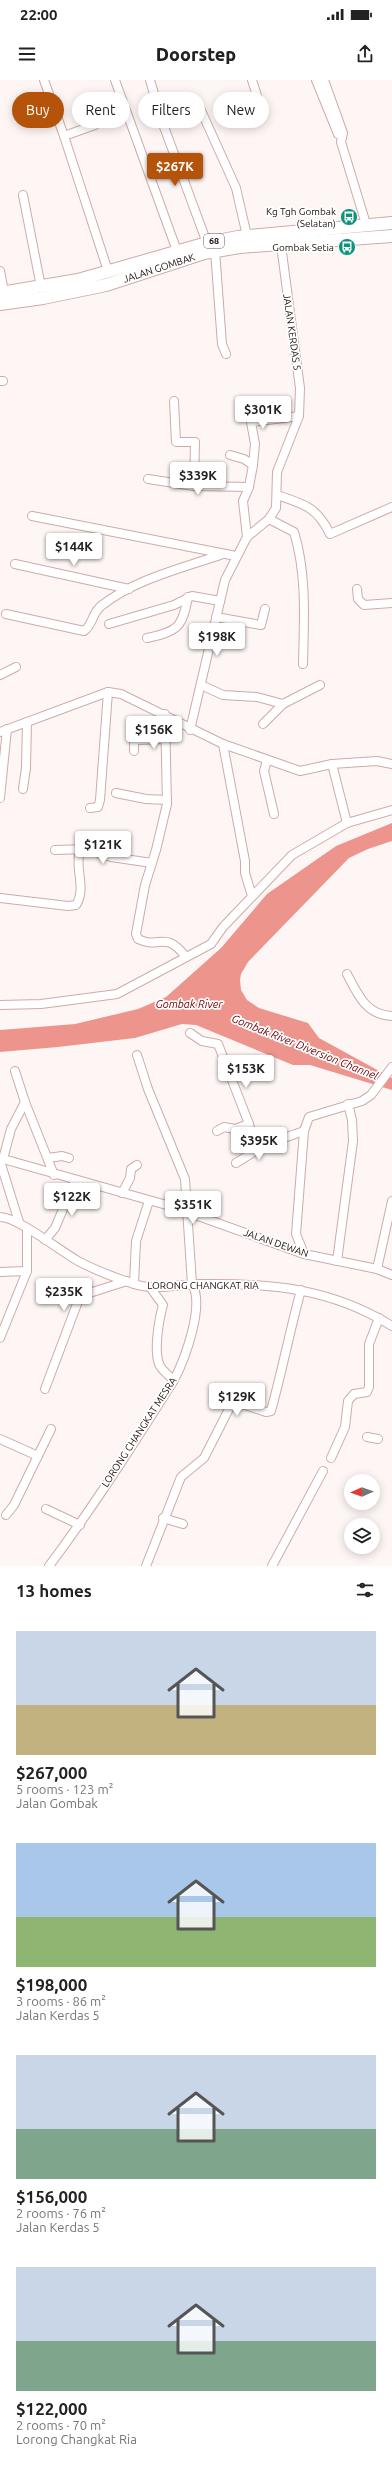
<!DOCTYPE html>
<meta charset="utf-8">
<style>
body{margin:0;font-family:Ubuntu,sans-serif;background:#f2f2f2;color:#222;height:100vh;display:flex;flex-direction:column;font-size:15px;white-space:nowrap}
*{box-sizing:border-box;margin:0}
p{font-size:13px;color:#767676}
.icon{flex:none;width:22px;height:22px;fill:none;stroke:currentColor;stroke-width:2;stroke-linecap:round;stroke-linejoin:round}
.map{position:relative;height:1486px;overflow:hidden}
.panel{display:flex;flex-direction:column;background:#fff;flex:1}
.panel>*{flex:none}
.hud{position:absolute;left:12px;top:12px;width:368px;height:36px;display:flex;gap:8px}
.needle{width:26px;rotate:268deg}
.buttons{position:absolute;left:344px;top:1394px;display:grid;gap:8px}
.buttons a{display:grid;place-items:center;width:36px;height:36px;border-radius:50%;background:#fff;box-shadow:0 2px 10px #0003;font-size:20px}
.price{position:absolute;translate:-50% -34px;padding:0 9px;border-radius:4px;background:#fff;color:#222;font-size:13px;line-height:26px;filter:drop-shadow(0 1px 2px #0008)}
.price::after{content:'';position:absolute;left:50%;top:24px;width:12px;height:9px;margin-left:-6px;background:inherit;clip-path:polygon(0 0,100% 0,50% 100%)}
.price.on{background:#b45309;color:#fff}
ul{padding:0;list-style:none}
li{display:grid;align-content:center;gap:8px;height:212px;padding:0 16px}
li span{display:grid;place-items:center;height:124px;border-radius:0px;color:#555}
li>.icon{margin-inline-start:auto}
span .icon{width:72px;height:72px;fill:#fffc;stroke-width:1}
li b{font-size:17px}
h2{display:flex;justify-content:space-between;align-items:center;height:48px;padding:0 16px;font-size:17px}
.tag{padding:0 14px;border-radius:18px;background:#fff;box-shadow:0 2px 10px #0003;font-size:14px;line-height:36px}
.tag.on{background:#b45309;color:#fff}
.status{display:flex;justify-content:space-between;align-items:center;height:28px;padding:0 20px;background:#fff;direction:ltr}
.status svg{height:11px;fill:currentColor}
header{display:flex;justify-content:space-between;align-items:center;height:52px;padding:0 16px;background:#fff;font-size:18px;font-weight:800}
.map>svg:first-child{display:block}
.water{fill:#ed958c}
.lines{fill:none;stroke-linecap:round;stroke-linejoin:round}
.minor-casing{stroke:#cfaba7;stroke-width:10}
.primary-casing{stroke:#cfaba7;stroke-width:14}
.minor{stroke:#fff;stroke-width:8}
.primary{stroke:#fff;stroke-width:12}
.labels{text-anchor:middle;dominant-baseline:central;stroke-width:3.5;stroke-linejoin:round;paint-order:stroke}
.shield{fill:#fff;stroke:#615857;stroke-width:1}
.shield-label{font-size:9px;font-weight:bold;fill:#1d110f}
.poi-label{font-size:10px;fill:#1d110f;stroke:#fff;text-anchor:end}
.street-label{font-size:10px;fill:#1d110f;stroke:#fff}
.water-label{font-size:11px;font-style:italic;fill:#6e0009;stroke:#fff}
</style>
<div class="status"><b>22:00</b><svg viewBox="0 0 49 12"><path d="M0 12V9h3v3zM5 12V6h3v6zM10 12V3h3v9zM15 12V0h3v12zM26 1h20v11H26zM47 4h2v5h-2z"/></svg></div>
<header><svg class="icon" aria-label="menu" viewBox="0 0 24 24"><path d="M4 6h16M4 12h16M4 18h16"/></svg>Doorstep<svg class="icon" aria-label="share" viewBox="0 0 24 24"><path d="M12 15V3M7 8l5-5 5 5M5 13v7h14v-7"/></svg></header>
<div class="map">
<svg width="392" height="1486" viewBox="0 0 392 1486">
<rect width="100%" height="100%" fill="#fef6f5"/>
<polygon class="water" points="392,743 392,761 368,769 349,778 248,882 241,894 240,900 241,910 247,920 259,928 308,943 319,958 392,998 392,1010 310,985 293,985 196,945 182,944 135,958 58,967 0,972 0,950 75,944 138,929 166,917 221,868 267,814 336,766"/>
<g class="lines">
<g class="minor-casing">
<g id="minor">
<polyline points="44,0 64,56 108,191"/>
<polyline points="115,0 177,171"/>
<polyline points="150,0 163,44 207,163"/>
<polyline points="252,0 261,28"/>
<polyline points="316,0 338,54"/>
<polyline points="324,0 343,53 341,62 366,144"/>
<polyline points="199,26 236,108 247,156"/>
<polyline points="64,56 95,45"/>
<polyline points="23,115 41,207"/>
<polyline points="215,171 222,264 226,274"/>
<polyline points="0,191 4,212"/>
<polyline points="0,301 3,301"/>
<polyline points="174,321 176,362 195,362 194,406"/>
<polyline points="230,375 244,379 253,385 249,407 243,421 247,457"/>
<polyline points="253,385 255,364 251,342 299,336"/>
<polyline points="148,399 194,406 249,407"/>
<path d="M 277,415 C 304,424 317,427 330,454 L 392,427"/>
<polyline points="32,436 236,476"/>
<path d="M 269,439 L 294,452 C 307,494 304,540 303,584"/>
<polyline points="15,484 129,509"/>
<polyline points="357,509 358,519 364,525 392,523"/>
<path d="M 6,534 L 84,551 C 93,545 92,533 101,526 C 135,499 183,488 223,474"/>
<polyline points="216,537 261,545 265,529"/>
<polyline points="109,544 174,525 192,516 220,521"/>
<path d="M 147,558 C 178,551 182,548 188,517"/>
<polyline points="0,595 16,587"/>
<polyline points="201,605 223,615 257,617 283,624 320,605"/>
<path d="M 165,634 L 167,724 L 156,770 L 145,805 L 136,854 L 138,859 C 161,870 164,849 186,877"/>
<polyline points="263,644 283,624"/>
<polyline points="190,650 225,500 247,457 269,439 276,428 277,392 299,336 300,308 281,165"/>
<polyline points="0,652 108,612 121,614 223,664 300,691 332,684 377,681 392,684"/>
<polyline points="223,664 245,781 245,793 252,816"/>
<polyline points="134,671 134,663 137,660 165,659"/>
<polyline points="267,680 264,691 274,734"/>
<polyline points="332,684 347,743"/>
<polyline points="23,709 26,688 27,642"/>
<polyline points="116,713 146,719 167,720"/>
<polyline points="0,718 7,649"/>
<polyline points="90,728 98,727 100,720 108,612"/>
<polyline points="55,770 87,769 111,777 152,783"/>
<path d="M 0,818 L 68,826 L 76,825 C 87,808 74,788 80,771"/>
<path d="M 347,894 C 358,915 366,935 392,936"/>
<polyline points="0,925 41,924 117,914 211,864 223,847 292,775 347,743 392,730"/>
<path d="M 190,953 L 202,961 L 218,964 L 249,1044 L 253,1058 C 266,1068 290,1055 304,1051"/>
<polyline points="15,991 25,1022 54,1095"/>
<polyline points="217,1051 224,1047 235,1049 249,1044"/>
<polyline points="0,1078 170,1126 304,1174 377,1189 392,1195"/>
<polyline points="48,1078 62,1076 69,1078"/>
<polyline points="3,1079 11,1049 25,1022"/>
<polyline points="0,1081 19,1142"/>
<polyline points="236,1083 257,1070 258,1062"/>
<polyline points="122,1113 130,1098 131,1089 137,1085"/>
<path d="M 0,1137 C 18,1137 60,1171 78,1181 C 95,1190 116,1198 134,1204 C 156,1211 178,1204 200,1204 C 270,1203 331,1208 392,1246"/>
<polyline points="45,1160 55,1148 75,1101"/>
<polyline points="304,1174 296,1154 304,1051 309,1037 362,1021 371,1015 392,987"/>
<polyline points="337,1181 353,1061 352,1040 348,1024"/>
<polyline points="377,1189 392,1121"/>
<polyline points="0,1192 27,1191"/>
<polyline points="134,1204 136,1161 149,1121"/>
<path d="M 150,1207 L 163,1225 C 159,1239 153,1273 160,1286 C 163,1291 169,1296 174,1300"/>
<polyline points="0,1258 27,1191 27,1150"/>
<polyline points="45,1309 80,1216 127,1201"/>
<polyline points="367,1357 378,1359"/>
<polyline points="0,1359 38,1376"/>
<polyline points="331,1378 345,1347 348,1321 354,1314 367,1312 369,1307 369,1264 379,1238"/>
<polyline points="46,1429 80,1445"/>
<polyline points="6,1435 14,1425 51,1349"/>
<polyline points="163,1438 183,1444"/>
<path d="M 49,1486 C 94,1426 134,1363 174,1300 C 185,1279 205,1225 192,1204 L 185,1099 L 148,1009 L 137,975"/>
<path d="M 146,1486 L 181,1397 L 204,1378 L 230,1327 L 236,1322 L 266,1332 L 271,1331 C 282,1291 290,1250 301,1210"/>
<polyline points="272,1486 323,1391"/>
</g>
</g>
<g class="primary-casing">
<g id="primary">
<polyline points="0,213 78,200 207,163 238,157 392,143"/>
<polyline points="0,224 43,218 106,205 204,173 240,167 392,156"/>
</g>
</g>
<use href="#minor" class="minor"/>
<use href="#primary" class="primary"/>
</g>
<defs>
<g id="bus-disc" transform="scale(0.9)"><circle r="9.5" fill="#0e927b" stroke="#fff"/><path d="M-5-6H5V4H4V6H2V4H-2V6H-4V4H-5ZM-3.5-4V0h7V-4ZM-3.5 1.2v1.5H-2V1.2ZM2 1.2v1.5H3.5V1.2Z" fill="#fff"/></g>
</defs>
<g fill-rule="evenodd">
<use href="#bus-disc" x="349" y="137"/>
<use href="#bus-disc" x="347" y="167"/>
</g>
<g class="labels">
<rect class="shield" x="204" y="154" width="20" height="14" rx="3"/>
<g class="shield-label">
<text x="214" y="161">68</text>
</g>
<g class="poi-label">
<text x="336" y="131">Kg Tgh Gombak<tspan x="336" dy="12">(Selatan)</tspan></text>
<text x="334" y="167">Gombak Setia</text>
</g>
<g class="street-label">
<text transform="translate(159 188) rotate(-18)">JALAN GOMBAK</text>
<text transform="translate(292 252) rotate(82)">JALAN KERDAS 5</text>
<text transform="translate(276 1163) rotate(19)">JALAN DEWAN</text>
<text x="203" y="1205">LORONG CHANGKAT RIA</text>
<text transform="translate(139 1352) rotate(-57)">LORONG CHANGKAT MESRA</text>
</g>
<g class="water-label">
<text x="189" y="924">Gombak River</text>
<text transform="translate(305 967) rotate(22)">Gombak River Diversion Channel</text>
</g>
</g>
</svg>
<div class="buttons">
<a><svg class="needle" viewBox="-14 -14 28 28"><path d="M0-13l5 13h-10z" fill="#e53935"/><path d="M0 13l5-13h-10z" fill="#767676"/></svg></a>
<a><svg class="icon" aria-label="layers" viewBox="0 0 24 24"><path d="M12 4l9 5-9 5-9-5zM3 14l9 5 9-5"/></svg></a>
</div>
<b class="price on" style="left:175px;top:107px">$267K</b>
<b class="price" style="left:263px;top:350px">$301K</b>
<b class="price" style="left:198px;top:416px">$339K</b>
<b class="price" style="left:74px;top:487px">$144K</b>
<b class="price" style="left:217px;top:577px">$198K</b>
<b class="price" style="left:154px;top:670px">$156K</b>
<b class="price" style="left:103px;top:785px">$121K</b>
<b class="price" style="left:246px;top:1009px">$153K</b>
<b class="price" style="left:259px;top:1081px">$395K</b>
<b class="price" style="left:72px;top:1137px">$122K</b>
<b class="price" style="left:193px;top:1145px">$351K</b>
<b class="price" style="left:64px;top:1232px">$235K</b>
<b class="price" style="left:237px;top:1337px">$129K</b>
<div class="hud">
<a class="tag on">Buy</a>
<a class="tag">Rent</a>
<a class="tag">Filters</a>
<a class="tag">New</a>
</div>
</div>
<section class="panel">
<h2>13 homes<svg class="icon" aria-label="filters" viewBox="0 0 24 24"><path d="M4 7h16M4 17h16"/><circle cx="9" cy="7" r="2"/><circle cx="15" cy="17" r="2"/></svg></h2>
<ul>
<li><span style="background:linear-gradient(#c9d6e8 60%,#c2b280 0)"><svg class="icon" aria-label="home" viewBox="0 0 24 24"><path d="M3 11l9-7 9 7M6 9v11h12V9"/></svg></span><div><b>$267,000</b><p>5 rooms · 123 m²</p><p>Jalan Gombak</p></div></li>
<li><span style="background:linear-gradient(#a9c7e8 60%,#8fb573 0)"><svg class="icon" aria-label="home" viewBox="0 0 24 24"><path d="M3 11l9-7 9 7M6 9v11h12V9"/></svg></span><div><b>$198,000</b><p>3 rooms · 86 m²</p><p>Jalan Kerdas 5</p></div></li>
<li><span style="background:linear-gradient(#c9d6e8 60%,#7fa58c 0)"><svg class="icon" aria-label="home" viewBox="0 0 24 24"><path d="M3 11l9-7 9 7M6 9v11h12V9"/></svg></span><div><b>$156,000</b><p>2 rooms · 76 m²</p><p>Jalan Kerdas 5</p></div></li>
<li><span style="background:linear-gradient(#c9d6e8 60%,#7fa58c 0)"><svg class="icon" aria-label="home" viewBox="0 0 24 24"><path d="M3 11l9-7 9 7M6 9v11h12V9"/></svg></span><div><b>$122,000</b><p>2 rooms · 70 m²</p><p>Lorong Changkat Ria</p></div></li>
</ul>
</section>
